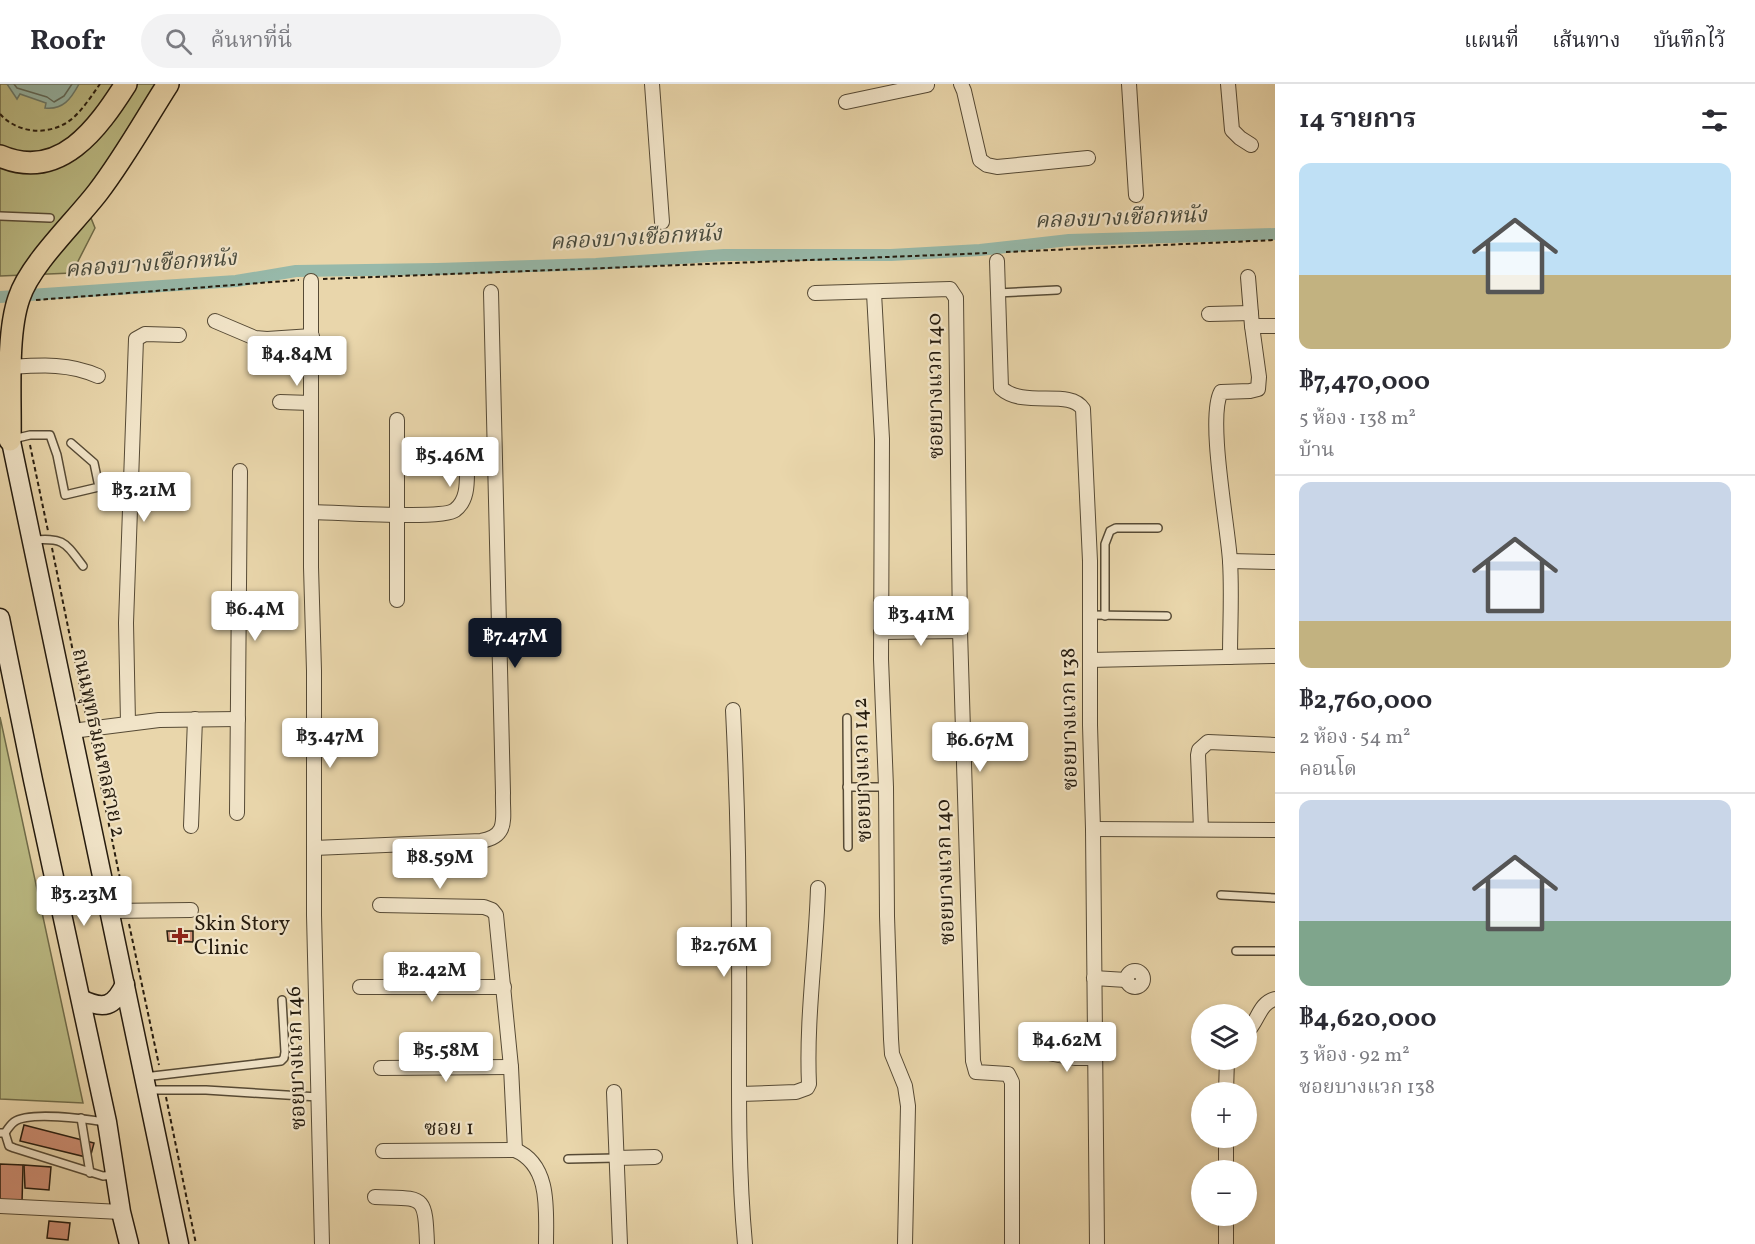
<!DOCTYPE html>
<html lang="th">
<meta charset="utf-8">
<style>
body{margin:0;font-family:Vollkorn,"Noto Serif Thai",serif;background:#f2f2f3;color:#2b2b33;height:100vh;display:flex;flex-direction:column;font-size:22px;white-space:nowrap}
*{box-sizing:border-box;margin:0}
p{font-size:20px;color:#7c7c81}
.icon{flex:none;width:33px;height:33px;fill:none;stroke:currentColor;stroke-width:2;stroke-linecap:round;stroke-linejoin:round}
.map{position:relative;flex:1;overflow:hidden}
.sheet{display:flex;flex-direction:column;background:#fff;width:480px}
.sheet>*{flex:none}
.fabs{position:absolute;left:1191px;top:920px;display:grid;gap:12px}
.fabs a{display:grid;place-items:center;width:66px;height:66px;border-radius:50%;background:#fff;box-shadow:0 3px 9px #0003;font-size:30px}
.price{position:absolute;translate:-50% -51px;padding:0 14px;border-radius:6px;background:#fff;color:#222;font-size:20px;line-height:39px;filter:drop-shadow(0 2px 3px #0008)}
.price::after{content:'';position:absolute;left:50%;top:36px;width:18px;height:14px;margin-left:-9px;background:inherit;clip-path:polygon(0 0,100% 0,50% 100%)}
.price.active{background:#111827;color:#fff}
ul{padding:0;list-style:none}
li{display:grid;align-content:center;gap:12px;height:318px;padding:0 24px}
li+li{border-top:2px solid #e1e1e2}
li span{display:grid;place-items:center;height:186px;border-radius:12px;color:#555}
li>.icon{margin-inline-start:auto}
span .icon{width:108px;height:108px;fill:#fffc;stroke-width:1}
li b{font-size:26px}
h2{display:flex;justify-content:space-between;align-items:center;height:72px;padding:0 24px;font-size:26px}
header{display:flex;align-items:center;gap:36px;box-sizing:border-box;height:84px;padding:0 30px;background:#fff;border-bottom:2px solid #e1e1e2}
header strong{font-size:28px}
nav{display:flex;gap:33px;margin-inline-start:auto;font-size:21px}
.search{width:420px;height:54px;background:#f2f2f3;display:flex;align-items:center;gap:15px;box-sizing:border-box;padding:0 21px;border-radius:33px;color:#7c7c81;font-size:22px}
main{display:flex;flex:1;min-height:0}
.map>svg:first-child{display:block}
.green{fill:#bcbc85;stroke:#706c4a;stroke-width:1.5}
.water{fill:#97b9aa;stroke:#697a6c;stroke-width:1.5}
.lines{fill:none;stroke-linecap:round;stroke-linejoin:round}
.shore{stroke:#5e6a5c;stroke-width:1.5}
.canal{stroke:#97b9aa;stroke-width:12}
.building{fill:#cf8f75;stroke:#251b0e;stroke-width:1.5}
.lane-casing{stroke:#564a35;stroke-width:10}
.street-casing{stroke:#564a35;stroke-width:16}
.secondary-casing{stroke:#251b0e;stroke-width:21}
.primary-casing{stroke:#251b0e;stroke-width:24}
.path{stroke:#251b0e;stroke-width:2;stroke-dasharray:4.5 3;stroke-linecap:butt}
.lane{stroke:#f1e4c8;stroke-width:7}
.street{stroke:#f1e4c8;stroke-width:14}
.secondary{stroke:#f1e4c8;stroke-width:18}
.primary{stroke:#e9d6ab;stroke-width:21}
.poi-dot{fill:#8f2418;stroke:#f1e4c8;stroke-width:2}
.labels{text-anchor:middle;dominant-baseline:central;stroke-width:4.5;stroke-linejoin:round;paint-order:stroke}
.street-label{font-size:21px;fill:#251b0e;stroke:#f1e4c8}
.poi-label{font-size:21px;fill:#251b0e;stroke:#f1e4c8;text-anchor:start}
.water-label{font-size:22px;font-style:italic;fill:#474a3d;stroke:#f1e4c8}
</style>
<header>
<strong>Roofr</strong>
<div class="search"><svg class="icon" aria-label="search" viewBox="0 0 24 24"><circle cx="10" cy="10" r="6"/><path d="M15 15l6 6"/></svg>ค้นหาที่นี่</div>
<nav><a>แผนที่</a><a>เส้นทาง</a><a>บันทึกไว้</a></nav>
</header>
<main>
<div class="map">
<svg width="1275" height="1160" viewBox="0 0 1275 1160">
<rect width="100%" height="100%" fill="#e9d6ab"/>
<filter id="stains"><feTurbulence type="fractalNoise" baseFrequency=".00333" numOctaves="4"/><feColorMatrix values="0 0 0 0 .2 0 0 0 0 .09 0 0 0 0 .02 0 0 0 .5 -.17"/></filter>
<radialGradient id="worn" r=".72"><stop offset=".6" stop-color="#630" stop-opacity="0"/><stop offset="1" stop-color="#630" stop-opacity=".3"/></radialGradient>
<g class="green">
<polygon points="0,0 160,0 85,119 95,144 72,189 0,192"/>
<polygon points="0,633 83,1019 0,1015"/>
</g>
<path class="water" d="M 7,0 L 79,0 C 71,15 63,26 45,24 L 46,19 L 20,10 L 17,15 Z"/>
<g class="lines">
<polyline class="shore" points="14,0 17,4 47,13 54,18 64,12 72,0"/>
<polyline class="canal" points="0,213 236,197 296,187 437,185 596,180 724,171 891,171 980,166 1069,156 1275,150"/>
</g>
<g class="building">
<polygon points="167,847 193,847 193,858 168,857"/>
<polygon points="24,1041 94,1059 90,1074 20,1057"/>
<polygon points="0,1080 23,1081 22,1119 0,1118"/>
<polygon points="24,1081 51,1083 49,1106 25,1104"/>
<polygon points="49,1137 70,1139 68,1156 47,1154"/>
</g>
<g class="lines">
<g class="lane-casing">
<g id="lane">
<polyline points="0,132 50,134"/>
<polyline points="997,209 1057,206"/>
<polyline points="13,355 30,351 50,351 57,371 65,411 99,403 94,379 71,359"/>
<path d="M 32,456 C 64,454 64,457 83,482"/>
<polyline points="1091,531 1167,532"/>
<polyline points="1105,532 1105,460 1110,447 1116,444 1158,444"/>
<polyline points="847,634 848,763"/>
<polyline points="847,703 886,703"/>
<polyline points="1221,811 1275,814"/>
<polyline points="1236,867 1275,867"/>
<polyline points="144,993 281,977 284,974 285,968 282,916"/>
<polyline points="147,1006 206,1006 318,1013"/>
<polyline points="81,1034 90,1089"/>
<path d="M 0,1049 L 5,1049 C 7,1046 10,1041 14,1038 C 29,1027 86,1035 105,1038"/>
<polyline points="5,1049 9,1062 14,1064 103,1092 115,1091"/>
<polyline points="568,1075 616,1074"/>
</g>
</g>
<g class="street-casing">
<g id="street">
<polyline points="652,0 662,138"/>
<polyline points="961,0 964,7 980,76 987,81 997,83 1088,74"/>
<polyline points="1129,0 1136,111"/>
<polyline points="1228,0 1232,46 1240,54 1251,61"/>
<polyline points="846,18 927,1"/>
<path d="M 997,177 L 1001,304 C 1024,325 1070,304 1083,325 L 1090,477 L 1090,641 L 1093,745 L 1097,1160"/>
<polyline points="1248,193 1252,242"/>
<polyline points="311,197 311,483 314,587 314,831 322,1160"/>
<polyline points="815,209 950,205 956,214 960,547 973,977 976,988 1008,990 1012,998 1012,1160"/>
<polyline points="874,209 882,355 881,575 886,703 887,832 891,955 892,970 905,1002 908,1022 905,1160"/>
<polyline points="1209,230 1251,229"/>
<polyline points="215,237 255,254 267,255 312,252"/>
<path d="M 11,283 C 42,281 69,279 98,292"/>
<polyline points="280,318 311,319"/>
<polyline points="397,336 397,516"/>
<path d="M 311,428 C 333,428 443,436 455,426 C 467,417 467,401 467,388"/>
<polyline points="1230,477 1275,478"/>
<polyline points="881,548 960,547"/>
<path d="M 1230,573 C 1230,541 1232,509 1230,477 C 1228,442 1207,334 1221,308 L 1250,307 L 1258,305 L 1259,293 L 1252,242 L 1275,242"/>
<polyline points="1090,576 1275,572"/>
<path d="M 733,626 C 737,707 739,787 739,868 C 740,965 736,1063 745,1160"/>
<polyline points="128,639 126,539 136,255 145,250 179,251"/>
<polyline points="72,647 159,636 238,635"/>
<polyline points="237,729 240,387"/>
<polyline points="191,742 195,635"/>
<polyline points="1093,745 1275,746"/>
<polyline points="1201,745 1198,671 1199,666 1208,658 1275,661"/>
<path d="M 314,764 L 481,757 C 510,752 502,733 503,709 L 491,208"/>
<polyline points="380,821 484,823 492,826 496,831 511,983 515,1066"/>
<polyline points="110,827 191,826"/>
<circle cx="1135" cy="895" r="8"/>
<polyline points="1094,894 1126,896"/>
<polyline points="360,903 504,903"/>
<path d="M 1246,949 C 1258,938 1259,919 1275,915"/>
<polyline points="1043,968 1075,974 1095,974"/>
<polyline points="381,984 511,983"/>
<polyline points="614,1008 620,1160"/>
<polyline points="1226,1008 1227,975"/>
<path d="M 740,1010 L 796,1008 L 807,1004 L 809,1000 C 806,935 816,870 818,804"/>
<path d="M 383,1067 L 515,1066 C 551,1081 546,1127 546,1160"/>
<polyline points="616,1074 655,1073"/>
<polyline points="1226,1086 1226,1053"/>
<path d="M 375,1113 C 424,1115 425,1109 427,1160"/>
<polyline points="0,1122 121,1128"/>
<polyline points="1226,1160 1226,1131"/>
</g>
</g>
<g class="secondary-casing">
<g id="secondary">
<polyline points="8,343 179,1160"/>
<polyline points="0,534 33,696 107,1038 121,1128 129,1160"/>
<path d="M 81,915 C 104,926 114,923 125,900"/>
</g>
</g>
<g class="primary-casing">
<g id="primary">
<path d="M 0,72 C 60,98 98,44 126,0"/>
<path d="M 10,356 C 11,316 6,251 19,214 C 30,180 75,138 98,108 C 124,74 145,36 168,0"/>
</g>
</g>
<g class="path">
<path d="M 0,30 C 19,51 52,52 73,34 C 84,24 92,11 100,0"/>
<polyline points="1006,168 1275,156"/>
<polyline points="323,195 989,169"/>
<polyline points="36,216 299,196"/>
<polyline points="30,361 48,447"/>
<polyline points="52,464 86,632"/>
<polyline points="92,658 124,814"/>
<polyline points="129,840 159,981"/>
<polyline points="166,1013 196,1160"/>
</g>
<use href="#lane" class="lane"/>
<use href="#street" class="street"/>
<use href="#secondary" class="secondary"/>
<use href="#primary" class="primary"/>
</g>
<path class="poi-dot" d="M177 843h6v6h6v6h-6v6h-6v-6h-6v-6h6z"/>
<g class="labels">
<g class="street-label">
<text transform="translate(936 302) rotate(-91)">ซอยบางแวก 140</text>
<text transform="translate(1070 635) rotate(-91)">ซอยบางแวก 138</text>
<text transform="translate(98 659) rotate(78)">ถนนพุทธมณฑลสาย 2</text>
<text transform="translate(863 686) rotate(-92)">ซอยบางแวก 142</text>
<text transform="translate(946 788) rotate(-92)">ซอยบางแวก 140</text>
<text transform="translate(297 974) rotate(-92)">ซอยบางแวก 146</text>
<text transform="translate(449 1045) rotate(-1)">ซอย 1</text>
</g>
<g class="poi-label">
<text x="194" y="840">Skin Story<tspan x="194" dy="24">Clinic</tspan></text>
</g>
<g class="water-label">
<text transform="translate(1121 135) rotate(-2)">คลองบางเชือกหนัง</text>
<text transform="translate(636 155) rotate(-3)">คลองบางเชือกหนัง</text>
<text transform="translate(151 181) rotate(-4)">คลองบางเชือกหนัง</text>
</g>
</g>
<rect width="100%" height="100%" filter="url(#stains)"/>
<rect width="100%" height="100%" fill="url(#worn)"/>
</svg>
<div class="fabs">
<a><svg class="icon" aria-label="layers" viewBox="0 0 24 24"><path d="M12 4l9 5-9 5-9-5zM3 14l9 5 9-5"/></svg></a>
<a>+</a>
<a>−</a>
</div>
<b class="price" style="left:297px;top:303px">฿4.84M</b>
<b class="price" style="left:450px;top:404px">฿5.46M</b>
<b class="price" style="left:144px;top:439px">฿3.21M</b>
<b class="price" style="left:255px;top:558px">฿6.4M</b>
<b class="price" style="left:921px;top:563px">฿3.41M</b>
<b class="price active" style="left:515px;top:585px">฿7.47M</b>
<b class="price" style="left:330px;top:685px">฿3.47M</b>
<b class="price" style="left:980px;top:689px">฿6.67M</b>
<b class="price" style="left:440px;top:806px">฿8.59M</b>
<b class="price" style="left:84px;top:843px">฿3.23M</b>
<b class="price" style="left:724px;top:894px">฿2.76M</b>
<b class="price" style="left:432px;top:919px">฿2.42M</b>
<b class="price" style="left:1067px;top:989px">฿4.62M</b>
<b class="price" style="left:446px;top:999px">฿5.58M</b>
</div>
<section class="sheet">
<h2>14 รายการ<svg class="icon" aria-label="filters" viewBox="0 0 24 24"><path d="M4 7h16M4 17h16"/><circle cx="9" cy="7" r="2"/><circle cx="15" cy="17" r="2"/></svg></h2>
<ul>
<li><span style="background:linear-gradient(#bfe0f5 60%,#c2b280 0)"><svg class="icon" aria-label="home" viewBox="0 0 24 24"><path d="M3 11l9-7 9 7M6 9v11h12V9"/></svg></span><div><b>฿7,470,000</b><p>5 ห้อง · 138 m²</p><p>บ้าน</p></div></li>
<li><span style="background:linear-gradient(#c9d6e8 75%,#c2b280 0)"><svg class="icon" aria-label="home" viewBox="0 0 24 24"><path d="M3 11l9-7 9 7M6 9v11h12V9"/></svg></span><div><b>฿2,760,000</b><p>2 ห้อง · 54 m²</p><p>คอนโด</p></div></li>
<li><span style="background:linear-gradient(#c9d6e8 65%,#7fa58c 0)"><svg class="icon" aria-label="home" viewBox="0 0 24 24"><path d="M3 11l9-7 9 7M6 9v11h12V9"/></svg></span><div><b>฿4,620,000</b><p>3 ห้อง · 92 m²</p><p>ซอยบางแวก 138</p></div></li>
</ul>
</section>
</main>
